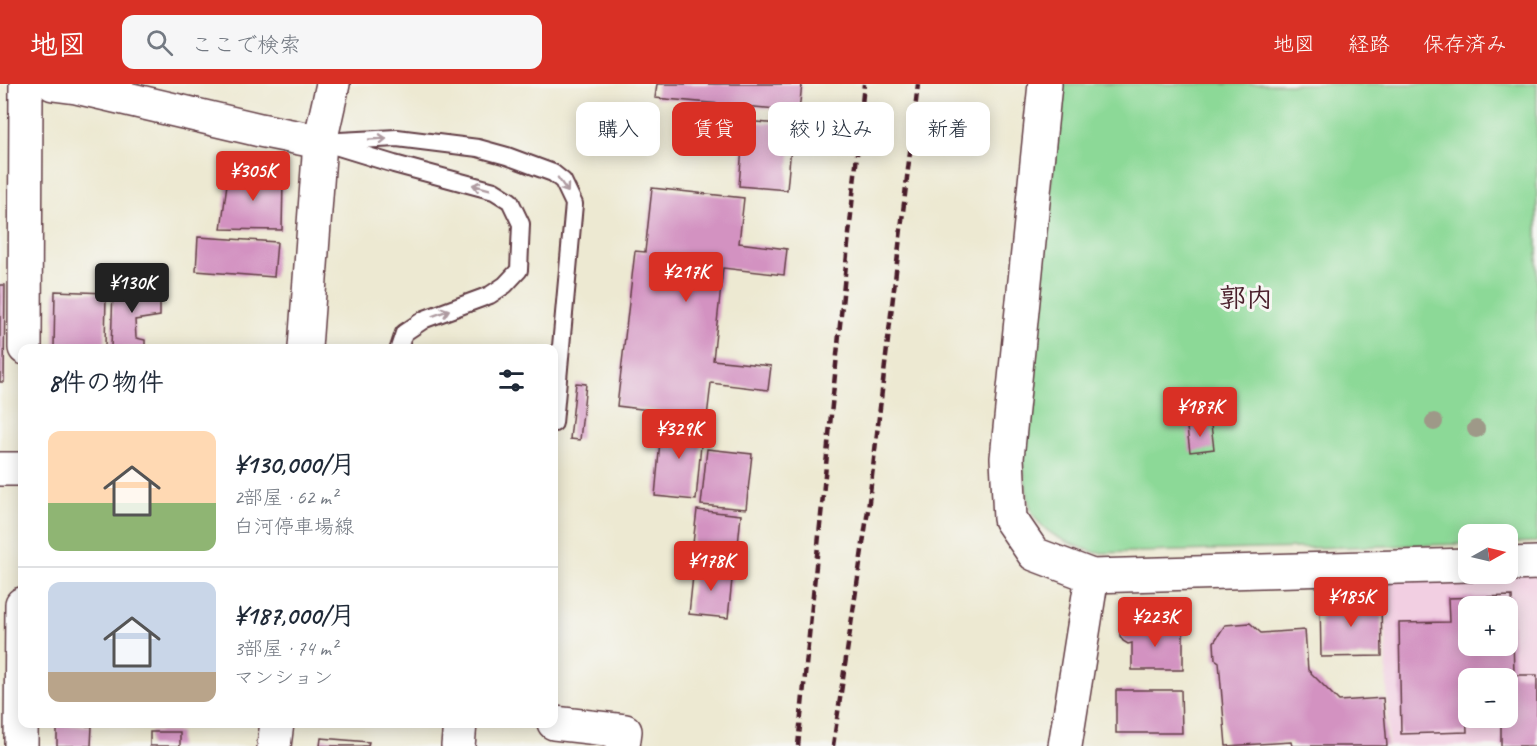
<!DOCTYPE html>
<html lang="ja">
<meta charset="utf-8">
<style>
body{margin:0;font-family:Caveat,"Klee One",sans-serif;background:#f6f6f7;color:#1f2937;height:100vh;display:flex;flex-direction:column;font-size:22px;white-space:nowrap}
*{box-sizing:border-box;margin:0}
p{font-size:20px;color:#747a83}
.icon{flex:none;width:33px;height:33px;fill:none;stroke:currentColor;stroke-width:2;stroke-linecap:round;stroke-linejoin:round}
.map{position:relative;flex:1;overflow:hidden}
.side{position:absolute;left:18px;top:260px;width:540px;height:384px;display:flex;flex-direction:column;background:#fff;border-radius:12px;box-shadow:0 3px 15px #0003}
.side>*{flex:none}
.guide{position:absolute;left:576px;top:18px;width:570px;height:54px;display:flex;gap:12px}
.needle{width:39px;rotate:82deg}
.controls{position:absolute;left:1458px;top:440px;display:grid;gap:12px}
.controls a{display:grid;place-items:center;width:60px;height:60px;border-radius:12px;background:#fff;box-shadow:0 3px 15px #0003;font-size:30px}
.price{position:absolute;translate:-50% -51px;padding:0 14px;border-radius:6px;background:#d93025;color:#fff;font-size:20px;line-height:39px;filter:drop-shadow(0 2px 3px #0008)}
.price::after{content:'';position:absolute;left:50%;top:36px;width:18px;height:14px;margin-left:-9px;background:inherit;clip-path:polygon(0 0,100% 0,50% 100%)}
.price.on{background:#222;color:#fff}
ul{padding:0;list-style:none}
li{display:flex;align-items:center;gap:18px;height:150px;padding:0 30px}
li+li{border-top:2px solid #e0e1e3}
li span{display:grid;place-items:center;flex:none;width:168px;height:120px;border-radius:12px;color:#555}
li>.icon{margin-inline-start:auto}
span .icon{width:72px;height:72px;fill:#fffc;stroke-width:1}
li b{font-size:26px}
h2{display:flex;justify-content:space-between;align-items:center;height:72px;padding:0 30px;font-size:26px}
.chip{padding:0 21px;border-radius:12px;background:#fff;box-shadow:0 3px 15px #0003;font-size:21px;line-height:54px}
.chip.on{background:#d93025;color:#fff}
header{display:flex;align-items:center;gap:36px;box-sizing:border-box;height:84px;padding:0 30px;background:#d93025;color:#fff}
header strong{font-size:28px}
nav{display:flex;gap:33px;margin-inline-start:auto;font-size:21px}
.search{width:420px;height:54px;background:#f6f6f7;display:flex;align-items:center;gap:15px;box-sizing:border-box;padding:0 21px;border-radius:12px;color:#747a83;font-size:22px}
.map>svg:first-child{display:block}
.built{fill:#f2cfe2;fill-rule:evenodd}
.green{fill:#8cd997;stroke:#6b7c61;stroke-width:1.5}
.building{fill:#d392c1;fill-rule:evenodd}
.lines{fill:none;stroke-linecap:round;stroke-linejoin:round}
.lane-casing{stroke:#623d44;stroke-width:20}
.street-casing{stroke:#623d44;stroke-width:36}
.secondary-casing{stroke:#623d44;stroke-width:36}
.primary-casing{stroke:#623d44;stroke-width:36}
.lane{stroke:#fff;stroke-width:16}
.street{stroke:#fff;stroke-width:33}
.secondary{stroke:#fff;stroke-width:33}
.primary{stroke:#fff;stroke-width:33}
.rail{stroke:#4a1f2b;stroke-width:4.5;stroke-dasharray:9 4.5;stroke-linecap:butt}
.tree{fill:#9e9988}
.oneway{stroke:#ae9aa0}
.labels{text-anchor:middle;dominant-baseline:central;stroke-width:6;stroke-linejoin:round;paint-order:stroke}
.quarter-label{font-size:27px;font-weight:bold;fill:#4a1f2b;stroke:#f6f6f2}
</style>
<header>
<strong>地図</strong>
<div class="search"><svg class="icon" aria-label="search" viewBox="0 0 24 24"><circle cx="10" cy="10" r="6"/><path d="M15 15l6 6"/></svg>ここで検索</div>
<nav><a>地図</a><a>経路</a><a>保存済み</a></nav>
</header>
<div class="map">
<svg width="1537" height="662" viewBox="0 0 1537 662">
<rect width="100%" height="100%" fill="#f6f6f2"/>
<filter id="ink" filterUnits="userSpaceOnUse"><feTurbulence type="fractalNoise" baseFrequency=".0167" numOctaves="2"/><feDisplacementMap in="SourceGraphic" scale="12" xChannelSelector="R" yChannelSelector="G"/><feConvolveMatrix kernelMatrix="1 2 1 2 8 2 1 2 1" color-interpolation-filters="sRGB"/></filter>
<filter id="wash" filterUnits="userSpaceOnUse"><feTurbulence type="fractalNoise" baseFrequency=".008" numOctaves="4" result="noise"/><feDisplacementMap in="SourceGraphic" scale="24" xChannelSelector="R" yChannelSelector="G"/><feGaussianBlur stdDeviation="1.35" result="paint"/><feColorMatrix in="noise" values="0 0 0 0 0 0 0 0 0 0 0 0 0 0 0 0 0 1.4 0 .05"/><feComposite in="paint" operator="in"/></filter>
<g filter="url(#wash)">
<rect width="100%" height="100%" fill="#ede9d2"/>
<path class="built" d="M 1537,486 L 1537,662 L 1388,662 L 1385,489 L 1508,489 ZM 1468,522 L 1508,522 L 1508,561 L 1468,561 ZM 1468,594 L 1508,594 L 1508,633 L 1468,633 Z"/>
<path class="green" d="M 1062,0 L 1537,0 L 1537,458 L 1508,459 L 1508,450 L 1468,450 L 1468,460 L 1097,469 C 1071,461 1036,449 1029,419 C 1025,402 1024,385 1021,368 Z"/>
<g id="blocks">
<g class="building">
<polygon points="657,0 802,0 799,27 655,14"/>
<polygon points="744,37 793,41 787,106 739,102"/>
<polygon points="229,85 283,96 282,146 221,145"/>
<polygon points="652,104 744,114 739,159 787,165 784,191 723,184 713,276 771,282 768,306 711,299 707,333 617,322 635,167 645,168"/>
<polygon points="198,153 277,158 274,193 196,187"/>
<polygon points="0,201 5,201 4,298 0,298"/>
<polygon points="160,202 160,232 135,236 136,254 145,256 145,264 111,264 113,205"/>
<polygon points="55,207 106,209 105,264 54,264"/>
<polygon points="576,299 586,300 580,356 570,355"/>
<polygon points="662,335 703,339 696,416 655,412"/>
<polygon points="1211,341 1214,365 1190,368 1187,344"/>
<polygon points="707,365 752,370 746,425 701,421"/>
<polygon points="697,426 741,431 736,481 691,476"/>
<polygon points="694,482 733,486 728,534 689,530"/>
<path d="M 1512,512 L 1514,591 L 1537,591 L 1537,662 L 1501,662 L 1501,633 L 1508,633 L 1508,594 L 1468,594 L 1468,625 L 1466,625 L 1467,648 L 1401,650 L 1399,539 L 1449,538 L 1448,514 ZM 1468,522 L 1508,522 L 1508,561 L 1468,561 Z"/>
<polygon points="1381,514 1382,572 1321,573 1320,515"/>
<polygon points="1250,539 1261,549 1305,546 1308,586 1339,617 1383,614 1387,662 1292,662 1291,658 1226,662 1219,578 1215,575 1214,558 1225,541"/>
<polygon points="1131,540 1136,543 1138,546 1183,546 1183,586 1132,586 1132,559 1128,560 1123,557 1120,552 1120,546 1125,541"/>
<polygon points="1116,606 1181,606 1182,649 1116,649"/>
<polygon points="57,641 92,642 91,662 57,662"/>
<rect x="150" y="648" width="30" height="14"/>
<polygon points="321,654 369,658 368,662 320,662"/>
</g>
</g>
</g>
<g filter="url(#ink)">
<use href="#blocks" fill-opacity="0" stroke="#623d44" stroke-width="1.5"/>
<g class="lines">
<g class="lane-casing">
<g id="lane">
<polyline points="320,58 397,54 478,64 507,72 553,89 563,97 574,120 554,339"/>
<polyline points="332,61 394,80 494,107 510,117 521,140 519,186 505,201 490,211 425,235 404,249 399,264"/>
</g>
</g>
<g class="street-casing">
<g id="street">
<polyline points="25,264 26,0"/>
<polyline points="0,385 22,385"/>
<polyline points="554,639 625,647 623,662"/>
<polyline points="21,662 22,520"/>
<polyline points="458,662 460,639"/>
<polyline points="1065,662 1092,492"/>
</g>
</g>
<g class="secondary-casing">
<g id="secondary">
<polyline points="1045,0 1007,374 1010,435 1034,470 1092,492 1468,481"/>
<polyline points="305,264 320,58"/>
<polyline points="1508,480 1537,479"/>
<polyline points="274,662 277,639"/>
</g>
</g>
<g class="primary-casing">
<polyline id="primary" points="53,0 76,3 260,46 320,58 333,0"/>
</g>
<use href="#lane" class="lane"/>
<use href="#street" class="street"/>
<use href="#secondary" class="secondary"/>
<use href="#primary" class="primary"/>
<g class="rail">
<polyline points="798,662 864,0"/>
<polyline points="833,662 868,426 918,0"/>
</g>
</g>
<g class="tree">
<circle cx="1434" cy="338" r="9"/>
<circle cx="1476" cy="345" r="9"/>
</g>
<defs><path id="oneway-shaft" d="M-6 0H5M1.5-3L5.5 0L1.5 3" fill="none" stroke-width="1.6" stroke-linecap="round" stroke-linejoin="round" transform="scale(1.5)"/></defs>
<g class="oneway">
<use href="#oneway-shaft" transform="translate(378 55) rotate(-3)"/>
<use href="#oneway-shaft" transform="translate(563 101) rotate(55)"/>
<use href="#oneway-shaft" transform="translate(481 103) rotate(-165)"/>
<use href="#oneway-shaft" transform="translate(441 229) rotate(-20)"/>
</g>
</g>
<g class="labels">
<g class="quarter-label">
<text x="1246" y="214">郭内</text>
</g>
</g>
</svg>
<div class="controls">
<a><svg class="needle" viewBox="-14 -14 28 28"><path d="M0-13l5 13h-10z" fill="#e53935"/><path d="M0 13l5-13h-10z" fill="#747a83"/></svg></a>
<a>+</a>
<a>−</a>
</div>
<b class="price" style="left:253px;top:118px">¥305K</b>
<b class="price" style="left:686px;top:219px">¥217K</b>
<b class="price on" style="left:132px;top:230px">¥130K</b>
<b class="price" style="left:1200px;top:354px">¥187K</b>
<b class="price" style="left:679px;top:376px">¥329K</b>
<b class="price" style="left:711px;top:508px">¥178K</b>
<b class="price" style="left:1351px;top:544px">¥185K</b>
<b class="price" style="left:1155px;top:564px">¥223K</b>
<div class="guide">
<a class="chip">購入</a>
<a class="chip on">賃貸</a>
<a class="chip">絞り込み</a>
<a class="chip">新着</a>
</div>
<section class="side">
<h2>8件の物件<svg class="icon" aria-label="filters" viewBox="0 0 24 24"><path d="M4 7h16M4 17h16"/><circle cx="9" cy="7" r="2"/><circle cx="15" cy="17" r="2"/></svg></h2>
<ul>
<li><span style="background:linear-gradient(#ffd9b3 60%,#8fb573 0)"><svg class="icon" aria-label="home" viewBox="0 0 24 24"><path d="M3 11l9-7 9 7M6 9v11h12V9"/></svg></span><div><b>¥130,000/月</b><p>2部屋 · 62 m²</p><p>白河停車場線</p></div></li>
<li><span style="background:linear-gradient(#c9d6e8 75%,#b9a48a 0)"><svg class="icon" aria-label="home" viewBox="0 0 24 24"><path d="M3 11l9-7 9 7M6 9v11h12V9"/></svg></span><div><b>¥187,000/月</b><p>3部屋 · 74 m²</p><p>マンション</p></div></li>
</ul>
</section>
</div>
